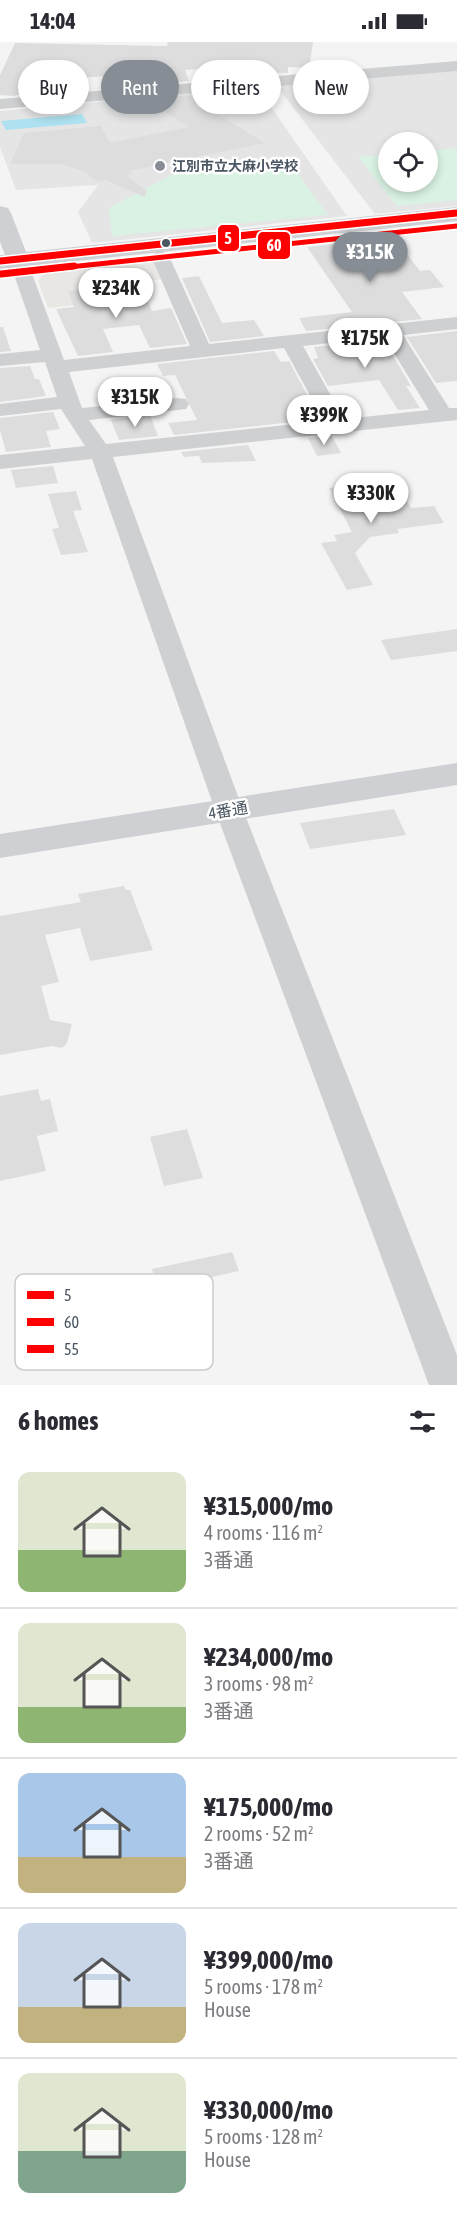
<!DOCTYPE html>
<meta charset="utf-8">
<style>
body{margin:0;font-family:"Asap Condensed","Noto Sans JP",sans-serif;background:#f2f2f3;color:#2b2b33;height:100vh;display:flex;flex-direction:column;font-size:22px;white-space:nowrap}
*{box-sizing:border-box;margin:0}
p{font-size:20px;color:#7c7c81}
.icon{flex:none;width:33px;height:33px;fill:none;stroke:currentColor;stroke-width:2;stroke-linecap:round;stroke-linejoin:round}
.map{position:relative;height:1343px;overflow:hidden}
.sheet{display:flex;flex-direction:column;background:#fff;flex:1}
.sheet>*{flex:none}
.top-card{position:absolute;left:18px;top:18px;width:422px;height:54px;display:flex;gap:12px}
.fabs{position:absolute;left:378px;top:90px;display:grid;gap:12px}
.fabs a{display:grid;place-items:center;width:60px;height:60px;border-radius:50%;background:#fff;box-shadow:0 3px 9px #0003;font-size:30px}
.price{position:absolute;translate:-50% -51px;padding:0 14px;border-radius:21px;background:#fff;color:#222;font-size:20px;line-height:39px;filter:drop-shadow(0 2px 3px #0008)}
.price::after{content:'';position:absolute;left:50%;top:36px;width:18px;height:14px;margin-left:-9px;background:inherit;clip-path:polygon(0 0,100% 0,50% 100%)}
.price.on{background:#868d94;color:#fff}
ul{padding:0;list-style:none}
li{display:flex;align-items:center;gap:18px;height:150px;padding:0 18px}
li+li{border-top:2px solid #e1e1e2}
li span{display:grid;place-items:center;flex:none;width:168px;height:120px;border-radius:12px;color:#555}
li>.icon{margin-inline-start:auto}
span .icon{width:72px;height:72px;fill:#fffc;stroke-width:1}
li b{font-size:26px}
h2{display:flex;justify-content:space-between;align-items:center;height:72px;padding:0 18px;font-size:26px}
.chip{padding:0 21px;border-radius:27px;background:#fff;box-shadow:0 3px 9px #0003;font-size:21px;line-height:54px}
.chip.on{background:#868d94;color:#fff}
.status{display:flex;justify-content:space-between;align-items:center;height:42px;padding:0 30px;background:#fff;direction:ltr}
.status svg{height:16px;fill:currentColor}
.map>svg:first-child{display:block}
.commercial{fill:#e8e7e3}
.education{fill:#e6e5e6;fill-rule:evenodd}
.green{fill:#d9f2e3}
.water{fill:#aee2f0}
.building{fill:#ddddde}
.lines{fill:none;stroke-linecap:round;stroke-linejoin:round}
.street{fill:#ced0d2;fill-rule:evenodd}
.secondary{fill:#ced0d4;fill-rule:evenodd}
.bus-1-casing{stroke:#fff;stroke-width:8}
.bus-2-far1-casing{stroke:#fff;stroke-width:8}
.bus-2-casing{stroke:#fff;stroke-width:10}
.bus-3-casing{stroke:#fff;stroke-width:8}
.bus-1{stroke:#f00;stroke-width:5}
.bus-2-far1{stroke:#f00;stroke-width:5}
.bus-2{stroke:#f00;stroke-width:7}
.bus-3{stroke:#f00;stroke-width:5}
.poi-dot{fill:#868d94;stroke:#fff;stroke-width:2}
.bus-dot{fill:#4a5661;stroke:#fff;stroke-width:2}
.labels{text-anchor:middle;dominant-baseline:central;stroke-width:5;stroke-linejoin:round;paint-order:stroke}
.far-poi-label{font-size:14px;font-weight:bold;fill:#4a5661;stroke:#fff;text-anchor:start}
.street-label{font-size:16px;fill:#4a5661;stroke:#fff}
.key{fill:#fff;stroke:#c9ccd0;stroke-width:1.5}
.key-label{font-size:16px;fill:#4a5661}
.line-badge{stroke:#fff;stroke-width:2}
.badge-label{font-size:16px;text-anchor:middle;font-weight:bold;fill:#fff}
</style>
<div class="status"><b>14:04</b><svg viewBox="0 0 49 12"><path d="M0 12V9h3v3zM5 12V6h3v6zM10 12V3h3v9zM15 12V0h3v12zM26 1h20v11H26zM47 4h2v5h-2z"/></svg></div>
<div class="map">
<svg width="457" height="1343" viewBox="0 0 457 1343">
<rect width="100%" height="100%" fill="#f4f4f4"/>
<polygon class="commercial" points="155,220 163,237 112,243 119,258 48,266 38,239 44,231"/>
<g class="education">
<path d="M 457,27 L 457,164 L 375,172 L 275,42 ZM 388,100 L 428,100 L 428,140 L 388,140 Z"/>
<polygon points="257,45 347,174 92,201 78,170 98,143 16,148 0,105 0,69"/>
</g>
<g class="green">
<polygon points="457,106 457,158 397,164 358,115 388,112 388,140 428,140 428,109"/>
<polygon points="290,121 328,173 112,194 109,166 175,131"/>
</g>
<polygon class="water" points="82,72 87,81 6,88 1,79"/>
<g class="building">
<polygon points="168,0 313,0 309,26 288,25 288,31 248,30 249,25 226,25 185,28 189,39 143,43 137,32 79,36 81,39 50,44 46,41 15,54 0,53 0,33 15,1 167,4"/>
<polygon points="194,53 196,59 265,101 128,129 133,132 126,133 147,149 144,155 106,138 98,140 84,129 60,122 10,122 24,91 101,84 110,101 189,85 154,63 151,57"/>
<polygon points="378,197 396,198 420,229 430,228 444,245 402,250 422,277 306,289 299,276 352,270 307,205"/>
<polygon points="199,234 222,281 254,278 264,294 210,300 182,236"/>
<polygon points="111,245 113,249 143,246 152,269 171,266 187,302 150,306 139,283 103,287 113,310 78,314 56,267 74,265 68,249"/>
<polygon points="0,285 3,285 11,309 0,310"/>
<polygon points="457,289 457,339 436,341 407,295"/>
<polygon points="383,297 411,344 406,344 420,366 398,368 379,338 328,344 313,317 318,316 314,305"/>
<polygon points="274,309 281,320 289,319 320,377 174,393 168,381 197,378 175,333 163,334 157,322"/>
<polygon points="30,324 35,337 39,337 46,354 0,360 0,326"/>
<polygon points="138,345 143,357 112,361 107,349"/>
<polygon points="53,370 60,387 46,389 51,405 6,410 0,388 0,376"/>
<polygon points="150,373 158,394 119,398 111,378"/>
<polygon points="332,394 341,411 317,414 308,396"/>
<polygon points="248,403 256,419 202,421 199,414 184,415 181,410"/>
<polygon points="53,424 58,441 16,446 11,428"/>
<polygon points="395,439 411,466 434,464 444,481 397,487 399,491 370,495 355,511 373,543 347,548 321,501 337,499 334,493 352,490 329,446"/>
<polygon points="76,449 82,468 73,469 88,510 61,513 52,487 59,486 48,452"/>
<polygon points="457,587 457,609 391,618 381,598"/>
<polygon points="394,767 406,793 310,807 300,781"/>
<polygon points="124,844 126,848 130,848 153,908 90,919 80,886 45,893 59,940 41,944 50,978 72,982 67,1001 62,1006 52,1004 0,1013 0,874 81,860 78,852"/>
<polygon points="38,1047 41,1059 50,1057 58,1089 37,1094 46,1129 0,1139 0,1054"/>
<polygon points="187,1087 203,1136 164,1144 150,1095"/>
<polygon points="232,1210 239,1229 157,1247 152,1227"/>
</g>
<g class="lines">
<g class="street">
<polygon points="457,19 457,29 0,67 0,57"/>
<path d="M 160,208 L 169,214 L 209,302 L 457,275 L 457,287 L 403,293 L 449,366 L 457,366 L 457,378 L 113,415 L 243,768 L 457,1313 L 457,1343 L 429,1343 L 215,768 L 92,417 L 0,427 L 0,413 L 85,404 L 61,367 L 0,374 L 0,362 L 57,355 L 45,320 L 0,324 L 0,312 L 40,308 L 9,218 L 11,214 L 25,214 L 27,218 L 64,318 L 190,304 L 151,214 ZM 384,295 L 429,368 L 344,377 L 303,304 ZM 284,306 L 324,379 L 106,402 L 89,378 L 178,368 L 186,367 L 189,362 L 186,357 L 178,356 L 82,366 L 69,330 Z"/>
</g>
<g class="secondary">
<polygon points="0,164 8,166 11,171 26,210 457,165 457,179 0,227 0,213 5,213 0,200"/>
<polygon points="457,721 457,743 0,816 0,792"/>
</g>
<g class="bus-1-casing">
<polyline id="bus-1" points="0,220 457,172"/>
</g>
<g class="bus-2-far1-casing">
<polyline id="bus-2-far1" points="60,226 457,184"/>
</g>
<g class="bus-2-casing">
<polyline id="bus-2" points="1,232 74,224"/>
</g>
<g class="bus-3-casing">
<polyline id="bus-3" points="0,218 456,170"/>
</g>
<use href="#bus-1" class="bus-1"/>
<use href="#bus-2-far1" class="bus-2-far1"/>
<use href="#bus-2" class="bus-2"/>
<use href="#bus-3" class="bus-3"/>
</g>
<circle class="poi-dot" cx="160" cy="124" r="6"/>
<circle class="bus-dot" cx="166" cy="201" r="5"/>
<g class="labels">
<g class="far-poi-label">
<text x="172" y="124">江別市立大麻小学校</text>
</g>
<g class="street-label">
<text transform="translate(228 768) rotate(-9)">4番通</text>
</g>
</g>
<rect x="15" y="1232" width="198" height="96" rx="9" class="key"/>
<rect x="27" y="1249" width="27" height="8" fill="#f00"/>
<rect x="27" y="1276" width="27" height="8" fill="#f00"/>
<rect x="27" y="1303" width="27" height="8" fill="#f00"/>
<g class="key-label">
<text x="64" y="1259">5</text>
<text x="64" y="1286">60</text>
<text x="64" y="1313">55</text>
</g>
<g class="line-badge">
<rect x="217" y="182" width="23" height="28" rx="6" fill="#f00"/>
<rect x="257" y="189" width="34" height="29" rx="6" fill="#f00"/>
</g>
<g class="badge-label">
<text x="228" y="202">5</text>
<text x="274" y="209">60</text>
</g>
</svg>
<div class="fabs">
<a><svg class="icon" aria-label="locate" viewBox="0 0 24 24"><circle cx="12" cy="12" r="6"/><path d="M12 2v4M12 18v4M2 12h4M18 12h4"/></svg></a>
</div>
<b class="price on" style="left:370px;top:241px">¥315K</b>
<b class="price" style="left:116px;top:277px">¥234K</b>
<b class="price" style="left:365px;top:327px">¥175K</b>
<b class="price" style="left:135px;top:386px">¥315K</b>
<b class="price" style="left:324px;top:404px">¥399K</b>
<b class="price" style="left:371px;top:482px">¥330K</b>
<div class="top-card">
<a class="chip">Buy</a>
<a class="chip on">Rent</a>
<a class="chip">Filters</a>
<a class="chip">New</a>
</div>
</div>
<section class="sheet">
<h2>6 homes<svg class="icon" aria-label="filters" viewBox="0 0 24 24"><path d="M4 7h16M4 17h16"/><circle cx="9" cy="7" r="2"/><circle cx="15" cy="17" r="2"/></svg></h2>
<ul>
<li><span style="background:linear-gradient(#dfe7d0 65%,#8fb573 0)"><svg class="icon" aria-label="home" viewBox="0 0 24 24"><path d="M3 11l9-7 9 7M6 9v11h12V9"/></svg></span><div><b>¥315,000/mo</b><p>4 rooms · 116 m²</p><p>3番通</p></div></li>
<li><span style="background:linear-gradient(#dfe7d0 70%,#8fb573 0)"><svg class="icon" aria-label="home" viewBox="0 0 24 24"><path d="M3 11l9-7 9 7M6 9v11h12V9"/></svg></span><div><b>¥234,000/mo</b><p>3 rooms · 98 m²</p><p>3番通</p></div></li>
<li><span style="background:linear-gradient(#a9c7e8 70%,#c2b280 0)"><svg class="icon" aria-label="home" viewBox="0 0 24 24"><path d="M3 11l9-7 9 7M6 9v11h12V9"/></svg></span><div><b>¥175,000/mo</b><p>2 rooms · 52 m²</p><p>3番通</p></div></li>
<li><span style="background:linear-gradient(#c9d6e8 70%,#c2b280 0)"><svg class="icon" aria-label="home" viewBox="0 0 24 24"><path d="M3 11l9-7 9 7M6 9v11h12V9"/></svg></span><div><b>¥399,000/mo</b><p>5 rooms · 178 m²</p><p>House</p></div></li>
<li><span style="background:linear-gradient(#dfe7d0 65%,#7fa58c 0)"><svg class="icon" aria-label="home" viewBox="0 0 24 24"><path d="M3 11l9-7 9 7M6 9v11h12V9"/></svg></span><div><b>¥330,000/mo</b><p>5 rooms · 128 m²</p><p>House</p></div></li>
</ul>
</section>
